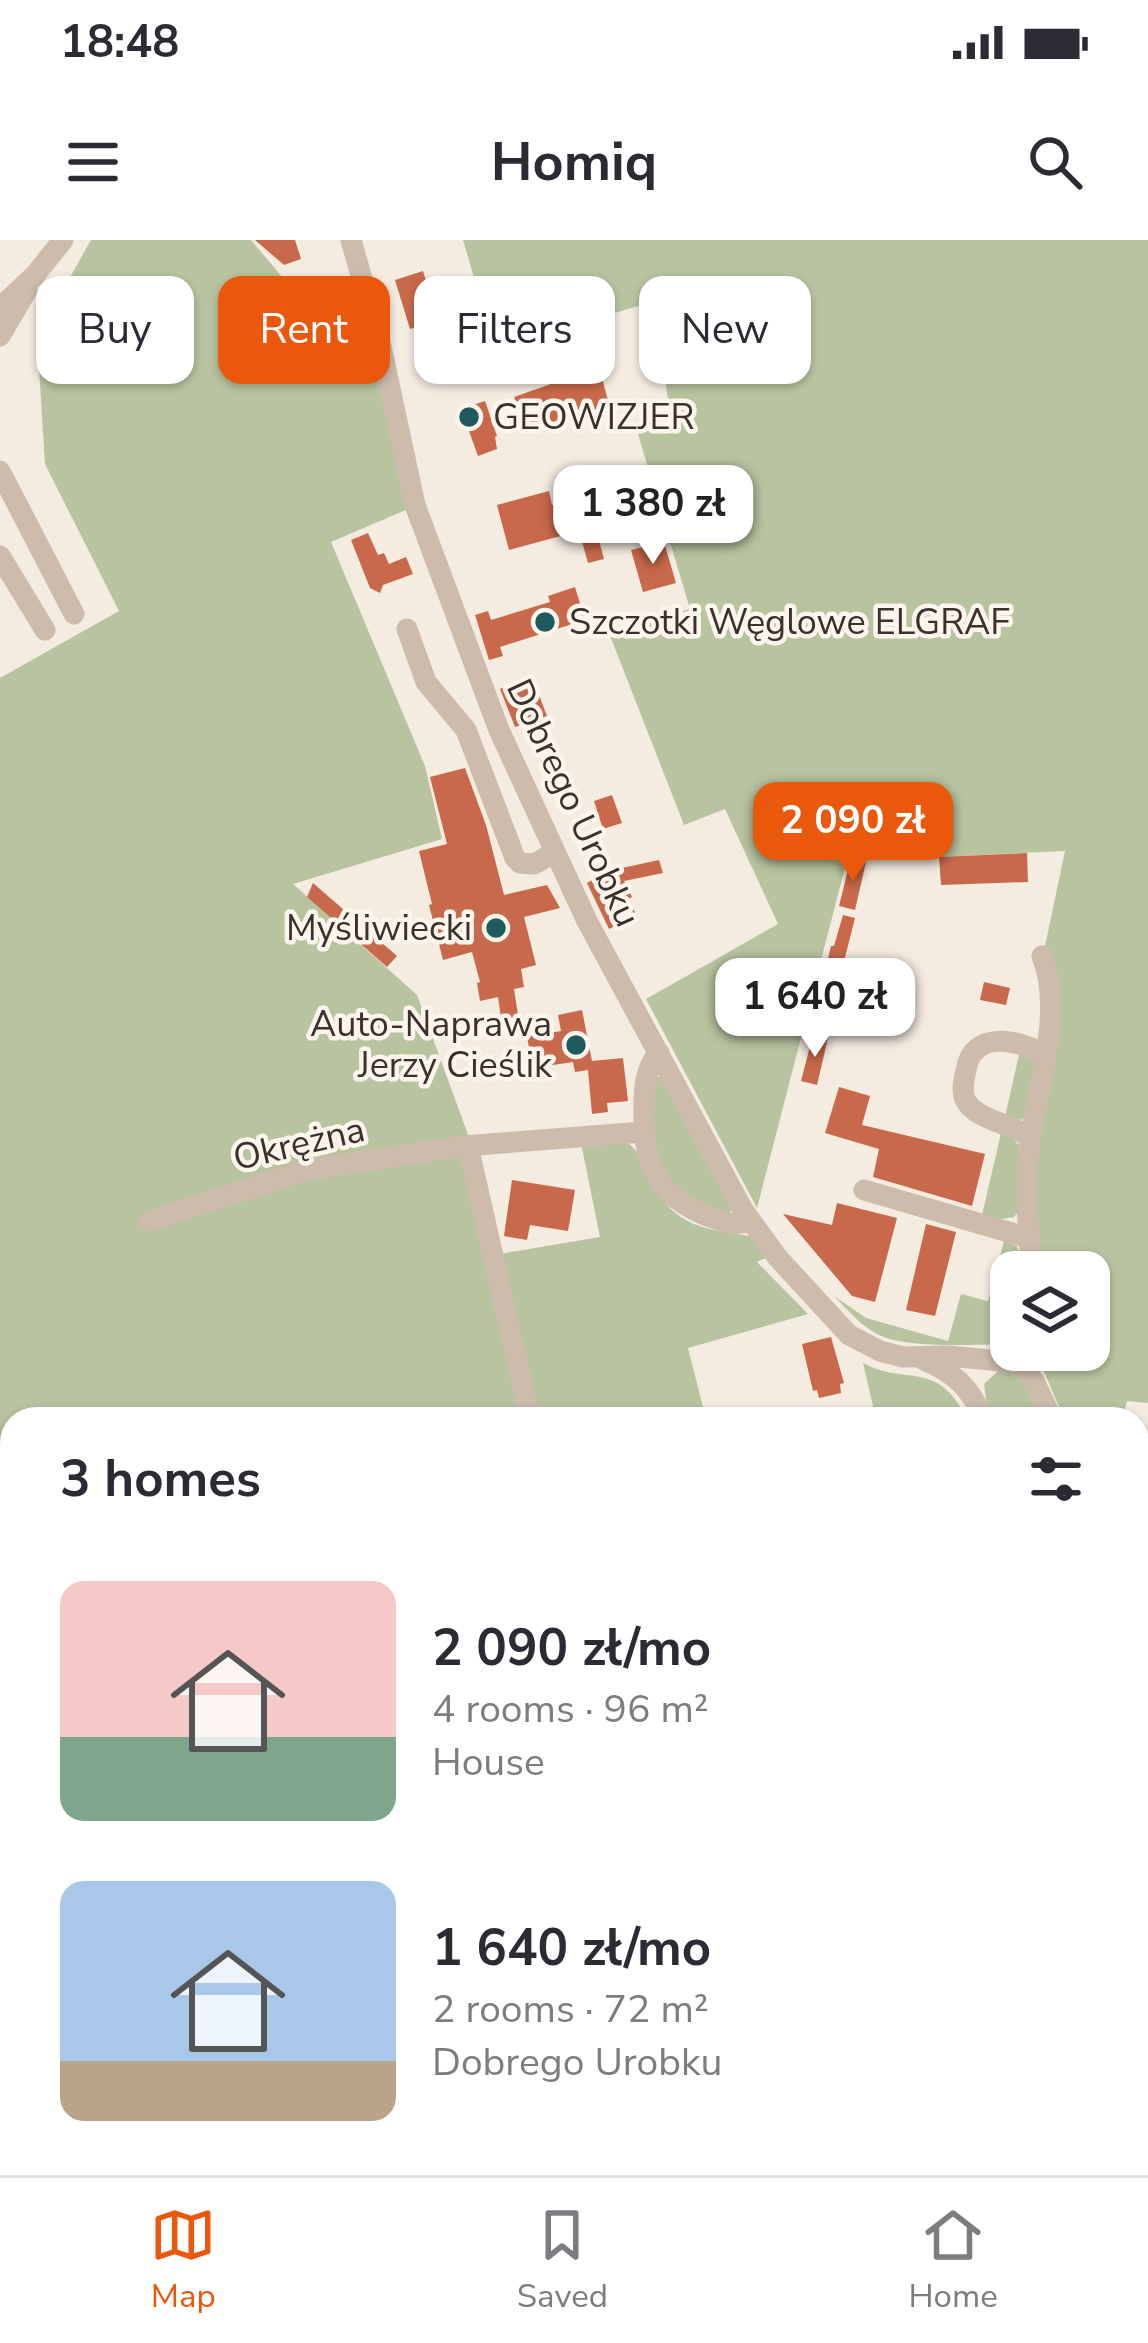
<!DOCTYPE html>
<meta charset="utf-8">
<style>
body{margin:0;font-family:"Nunito Sans",sans-serif;background:#f7f7f7;color:#2b2b33;height:100vh;display:flex;flex-direction:column;font-size:45px;white-space:nowrap}
*{box-sizing:border-box;margin:0}
p{font-size:39px;color:#7c7c81}
.icon{flex:none;width:66px;height:66px;fill:none;stroke:currentColor;stroke-width:2;stroke-linecap:round;stroke-linejoin:round}
.map{position:relative;flex:1;overflow:hidden}
.side{position:absolute;left:0px;top:1167px;width:1149px;height:768px;display:flex;flex-direction:column;background:#fff;border-radius:36px 36px 0 0;box-shadow:0 3px 9px #0004}
.side>*{flex:none}
.top-card{position:absolute;left:36px;top:36px;width:1077px;height:108px;display:flex;gap:24px}
.fabs{position:absolute;left:990px;top:1011px;display:grid;gap:24px}
.fabs a{display:grid;place-items:center;width:120px;height:120px;border-radius:24px;background:#fff;box-shadow:0 3px 9px #0004;font-size:60px}
.price{position:absolute;translate:-50% -102px;padding:0 27px;border-radius:24px;background:#fff;color:#222;font-size:39px;line-height:78px;filter:drop-shadow(0 3px 6px #0008)}
.price::after{content:'';position:absolute;left:50%;top:72px;width:36px;height:27px;margin-left:-18px;background:inherit;clip-path:polygon(0 0,100% 0,50% 100%)}
.price.active{background:#ea580c;color:#fff}
ul{padding:0;list-style:none}
li{display:flex;align-items:center;gap:36px;height:300px;padding:0 60px}
li span{display:grid;place-items:center;flex:none;width:336px;height:240px;border-radius:24px;color:#555}
li>.icon{margin-inline-start:auto}
span .icon{width:144px;height:144px;fill:#fffc;stroke-width:1}
li b{font-size:51px}
h2{display:flex;justify-content:space-between;align-items:center;height:144px;padding:0 60px;font-size:51px}
.pill{padding:0 42px;border-radius:24px;background:#fff;box-shadow:0 3px 9px #0004;font-size:42px;line-height:108px}
.pill.active{background:#ea580c;color:#fff}
.status{display:flex;justify-content:space-between;align-items:center;height:84px;padding:0 60px;background:#fff;direction:ltr}
.status svg{height:33px;fill:currentColor}
header{display:flex;justify-content:space-between;align-items:center;height:156px;padding:0 60px;background:#fff;font-size:54px;font-weight:700}
.dock{display:flex;justify-content:space-around;align-items:center;height:168px;border-top:3px solid #e1e1e2;background:#fff;font-size:33px;color:#7c7c81}
.dock a{display:grid;justify-items:center;gap:6px}
.dock .active{color:#ea580c}
.map>svg:first-child{display:block}
.green{fill:#b8c4a0}
.building{fill:#c8694b}
.lines{fill:none;stroke-linecap:round;stroke-linejoin:round}
.minor{stroke:#cdbbac;stroke-width:21}
.poi-dot{fill:#1f5a5e;stroke:#fbf5ee;stroke-width:4.5}
.labels{text-anchor:middle;dominant-baseline:central;stroke-width:9;stroke-linejoin:round;paint-order:stroke}
.poi-label{font-size:36px;fill:#3b302b;stroke:#fbf5ee;text-anchor:start}
.street-label{font-size:36px;fill:#3b302b;stroke:#fbf5ee}
</style>
<div class="status"><b>18:48</b><svg viewBox="0 0 49 12"><path d="M0 12V9h3v3zM5 12V6h3v6zM10 12V3h3v9zM15 12V0h3v12zM26 1h20v11H26zM47 4h2v5h-2z"/></svg></div>
<header><svg class="icon" aria-label="menu" viewBox="0 0 24 24"><path d="M4 6h16M4 12h16M4 18h16"/></svg>Homiq<svg class="icon" aria-label="search" viewBox="0 0 24 24"><circle cx="10" cy="10" r="6"/><path d="M15 15l6 6"/></svg></header>
<div class="map">
<svg width="1148" height="1935" viewBox="0 0 1148 1935">
<rect width="100%" height="100%" fill="#f4ebe1"/>
<g class="green">
<polygon points="91,0 251,0 304,63 359,47 408,269 331,302 425,526 442,599 293,644 417,755 470,900 521,1179 12,1179 12,1422 0,1335 0,438 119,371 45,224 37,96"/>
<polygon points="463,0 1148,0 1148,1163 1127,1161 1122,1179 1064,1179 1038,1117 1038,1110 1089,1110 1089,1032 1035,1032 1031,946 1045,706 1065,611 939,617 850,608 757,968 646,759 778,684 725,569 684,585 609,393 690,369 638,194 671,183 655,61 495,109"/>
<polygon points="1020,810 1038,821 1026,876 1021,880 1005,877"/>
<path d="M 656,837 L 660,837 L 732,970 L 728,974 C 700,966 664,947 655,917 C 650,899 652,859 651,839 Z"/>
<polygon points="1002,889 1022,908 1018,972 1014,977 1001,979 982,975"/>
<path d="M 627,902 C 640,911 645,927 652,942 C 675,989 708,989 755,997 L 770,1016 L 757,1022 L 808,1074 L 688,1108 L 706,1179 L 536,1179 L 499,1014 L 600,997 L 581,903 Z"/>
<path d="M 1004,1001 L 1017,1006 L 1025,1032 L 1011,1032 L 1011,1104 L 1007,1105 C 972,1104 909,1109 879,1095 C 861,1086 848,1070 834,1056 L 866,1078 L 948,1101 L 961,1054 L 988,1061 Z"/>
<path d="M 863,1123 C 908,1147 937,1118 967,1179 L 876,1179 Z"/>
<polygon points="1008,1130 1024,1142 1043,1179 993,1179 986,1160 984,1144 998,1131"/>
<polygon points="1137,1309 1148,1313 1148,1438 1137,1438"/>
<polygon points="1137,1460 1148,1460 1148,1935 466,1935 485,1923 1137,1923"/>
<polygon points="12,1559 12,1701 0,1626 0,1562"/>
<polygon points="0,1741 4,1741 12,1755 12,1923 104,1923 111,1935 0,1935"/>
<polygon points="208,1923 457,1923 463,1935 186,1935"/>
</g>
<g class="building">
<polygon points="255,0 295,0 301,19 284,25"/>
<polygon points="423,31 438,81 410,89 395,40"/>
<polygon points="599,127 610,168 587,173 586,171 551,183 549,178 524,186 514,157"/>
<polygon points="485,161 497,196 495,197 497,209 478,216 461,169"/>
<polygon points="549,251 552,265 587,256 604,319 588,323 579,291 509,310 497,265"/>
<polygon points="368,293 378,315 384,313 389,324 406,317 413,334 383,345 380,353 370,348 351,300"/>
<polygon points="664,302 676,343 643,352 631,310"/>
<polygon points="575,347 585,380 500,407 503,416 489,420 475,375 488,371 491,380 550,362 548,356"/>
<polygon points="527,438 531,448 536,447 547,476 515,487 500,449"/>
<polygon points="465,528 486,585 504,655 547,645 560,668 524,677 536,725 521,729 524,747 514,749 520,788 503,791 498,757 480,761 477,743 480,742 472,712 443,720 429,665 432,664 419,611 447,604 430,537"/>
<polygon points="612,555 622,583 603,589 594,561"/>
<polygon points="1027,613 1028,642 941,645 939,617"/>
<polygon points="851,618 866,622 855,670 839,666"/>
<polygon points="659,620 663,633 624,641 632,657 628,659 637,676 609,689 587,643 608,631"/>
<polygon points="313,643 397,716 387,727 307,657"/>
<polygon points="843,675 855,678 835,757 820,753 831,706 834,706"/>
<polygon points="984,742 1010,748 1006,765 980,760"/>
<polygon points="582,770 592,821 623,818 628,861 607,863 608,872 592,874 588,830 575,832 573,822 533,828 527,797 561,791 558,775"/>
<polygon points="813,795 828,798 817,845 801,841"/>
<polygon points="839,847 870,856 862,885 985,914 972,966 873,937 879,909 825,893"/>
<polygon points="512,940 575,950 568,991 530,985 527,1000 504,996"/>
<polygon points="837,963 897,978 875,1062 852,1056 783,974 832,985"/>
<polygon points="926,984 956,992 935,1076 906,1070"/>
<polygon points="831,1097 844,1143 840,1144 841,1153 819,1158 817,1150 813,1151 802,1104"/>
</g>
<g class="lines">
<g class="minor">
<polyline points="351,0 380,102 415,265 499,490 587,681 743,970 778,1018 849,1095 880,1111 903,1117 948,1116 1011,1122 1023,1128 1034,1141 1052,1179"/>
<polyline points="0,68 35,35 63,0"/>
<polyline points="0,96 27,50"/>
<polyline points="0,231 74,374"/>
<polyline points="0,316 45,390"/>
<polyline points="407,389 426,442 466,490 515,618 520,623 534,624 554,613"/>
<path d="M 659,813 C 645,828 644,848 644,867 C 642,924 657,958 713,978 C 726,983 737,986 750,981"/>
<path d="M 1030,898 C 1012,883 974,880 965,859 C 961,850 964,840 966,830 C 972,790 1018,799 1044,814"/>
<polyline points="468,906 530,1179"/>
<polyline points="864,950 1029,998"/>
<polyline points="149,981 307,930 463,906 643,892"/>
<path d="M 1032,1032 C 1028,988 1024,945 1030,901 C 1038,845 1064,771 1042,716"/>
<path d="M 922,1119 C 953,1132 971,1147 983,1179"/>
<polyline points="1137,1448 1148,1448"/>
<polyline points="0,1669 11,1728"/>
</g>
</g>
<g class="poi-dot">
<circle cx="469" cy="177" r="12"/>
<circle cx="545" cy="382" r="12"/>
<circle cx="496" cy="688" r="12"/>
<circle cx="576" cy="805" r="12"/>
</g>
<g class="labels">
<g class="poi-label">
<text x="493" y="177">GEOWIZJER</text>
<text x="569" y="382">Szczotki Węglowe ELGRAF</text>
<text x="472" y="688" text-anchor="end">Myśliwiecki</text>
<text x="552" y="784" text-anchor="end">Auto-Naprawa<tspan x="552" dy="41">Jerzy Cieślik</tspan></text>
</g>
<g class="street-label">
<text transform="translate(573 563) rotate(65)">Dobrego Urobku</text>
<text transform="translate(299 904) rotate(-13)">Okrężna</text>
</g>
</g>
</svg>
<div class="fabs">
<a><svg class="icon" aria-label="layers" viewBox="0 0 24 24"><path d="M12 4l9 5-9 5-9-5zM3 14l9 5 9-5"/></svg></a>
</div>
<b class="price" style="left:653px;top:327px">1 380 zł</b>
<b class="price active" style="left:853px;top:644px">2 090 zł</b>
<b class="price" style="left:815px;top:820px">1 640 zł</b>
<div class="top-card">
<a class="pill">Buy</a>
<a class="pill active">Rent</a>
<a class="pill">Filters</a>
<a class="pill">New</a>
</div>
<section class="side">
<h2>3 homes<svg class="icon" aria-label="filters" viewBox="0 0 24 24"><path d="M4 7h16M4 17h16"/><circle cx="9" cy="7" r="2"/><circle cx="15" cy="17" r="2"/></svg></h2>
<ul>
<li><span style="background:linear-gradient(#f6c9c9 65%,#7fa58c 0)"><svg class="icon" aria-label="home" viewBox="0 0 24 24"><path d="M3 11l9-7 9 7M6 9v11h12V9"/></svg></span><div><b>2 090 zł/mo</b><p>4 rooms · 96 m²</p><p>House</p></div></li>
<li><span style="background:linear-gradient(#a9c7e8 75%,#b9a48a 0)"><svg class="icon" aria-label="home" viewBox="0 0 24 24"><path d="M3 11l9-7 9 7M6 9v11h12V9"/></svg></span><div><b>1 640 zł/mo</b><p>2 rooms · 72 m²</p><p>Dobrego Urobku</p></div></li>
</ul>
</section>
</div>
<nav class="dock">
<a class="active"><svg class="icon" aria-label="map" viewBox="0 0 24 24"><path d="M3 6l6-2 6 2 6-2v14l-6 2-6-2-6 2zM9 4v14M15 6v14"/></svg>Map</a>
<a><svg class="icon" aria-label="saved" viewBox="0 0 24 24"><path d="M7 4h10v16l-5-4-5 4z"/></svg>Saved</a>
<a><svg class="icon" aria-label="home" viewBox="0 0 24 24"><path d="M3 11l9-7 9 7M6 9v11h12V9"/></svg>Home</a>
</nav>
